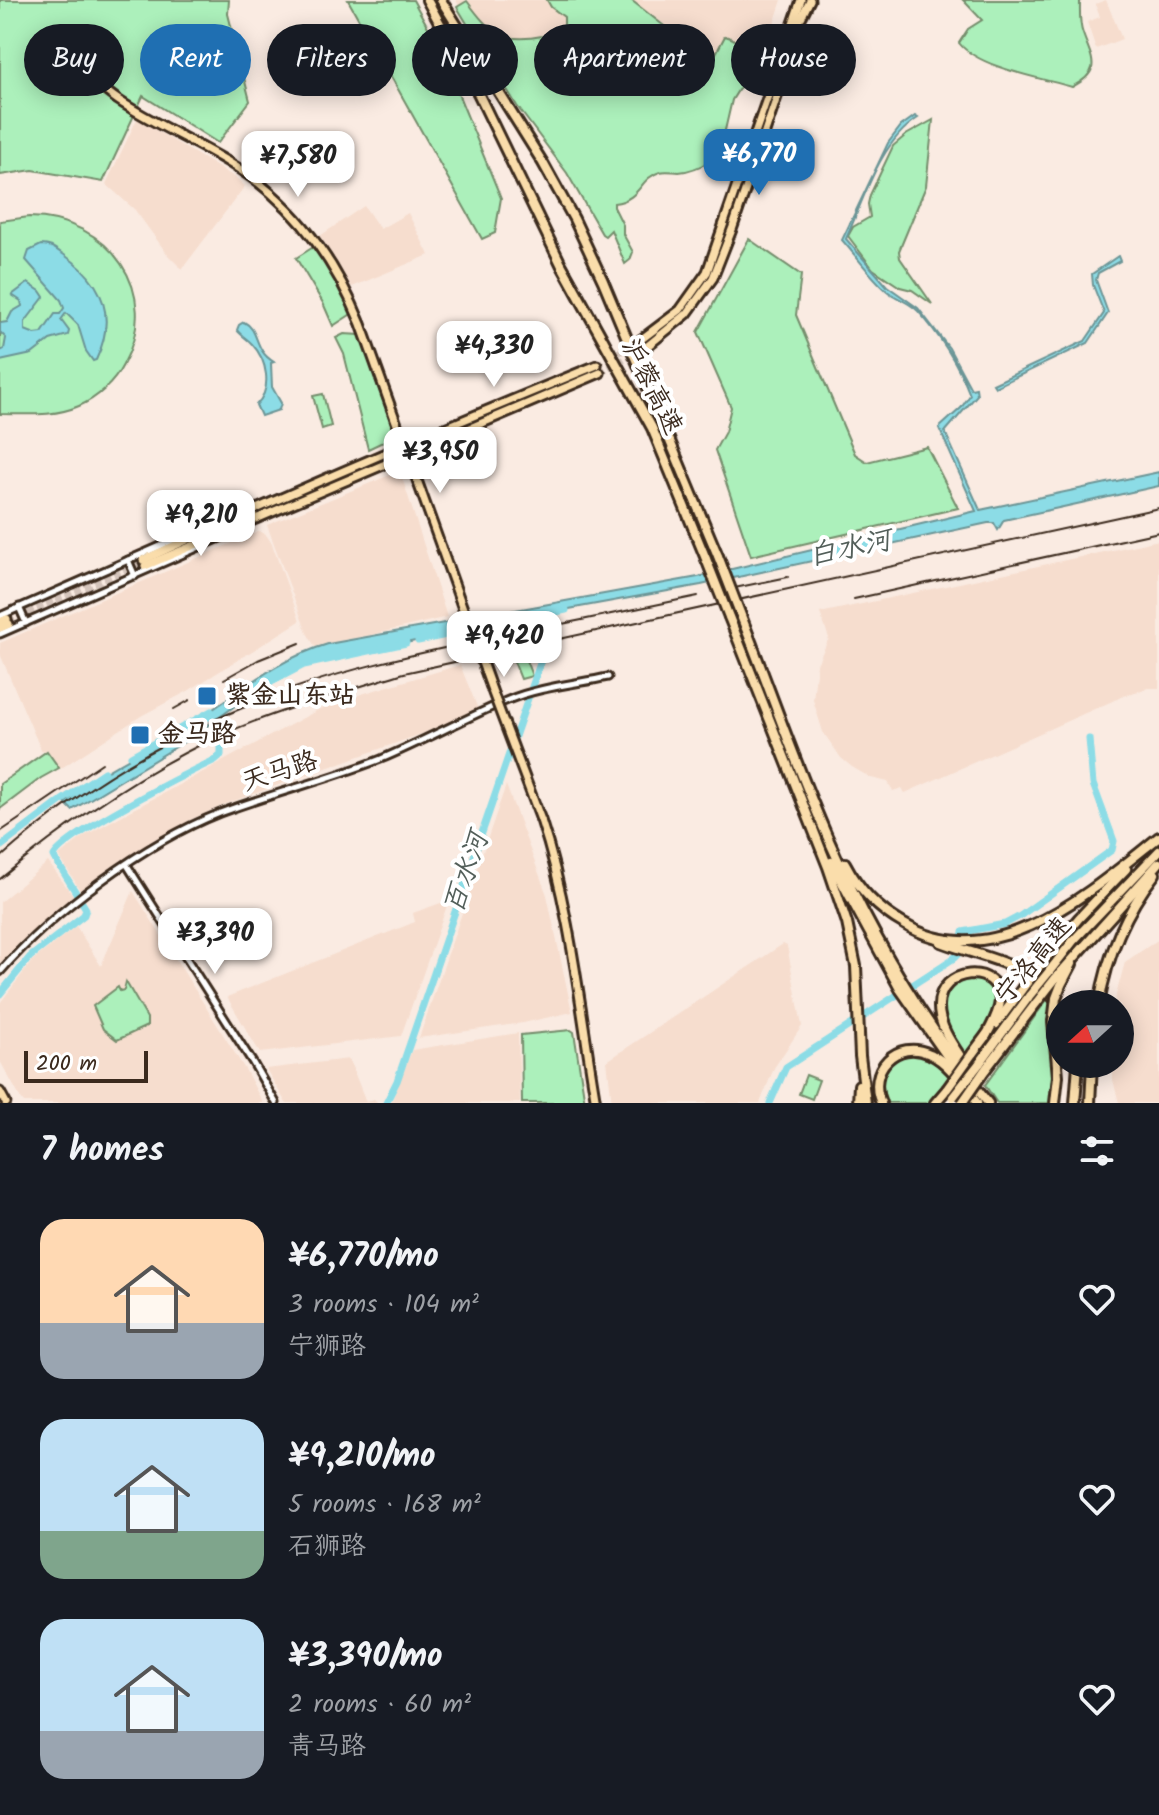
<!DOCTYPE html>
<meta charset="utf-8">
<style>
body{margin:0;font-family:Kalam,"LXGW WenKai TC",sans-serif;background:#20242c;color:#f1f3f6;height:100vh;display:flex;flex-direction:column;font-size:30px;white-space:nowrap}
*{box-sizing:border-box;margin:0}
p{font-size:26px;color:#9ea1a6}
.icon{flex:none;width:44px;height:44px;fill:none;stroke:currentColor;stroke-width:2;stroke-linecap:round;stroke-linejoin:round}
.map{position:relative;height:1103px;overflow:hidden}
.side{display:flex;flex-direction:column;background:#171b24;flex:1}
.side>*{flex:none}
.banner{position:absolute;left:24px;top:24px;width:1112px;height:72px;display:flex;gap:16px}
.needle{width:52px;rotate:249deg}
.controls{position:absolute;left:1046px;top:990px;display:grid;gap:16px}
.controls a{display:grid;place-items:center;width:88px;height:88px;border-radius:50%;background:#171b24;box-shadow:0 4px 20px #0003;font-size:40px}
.scale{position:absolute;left:24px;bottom:20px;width:124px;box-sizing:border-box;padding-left:8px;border:4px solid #3b2a1e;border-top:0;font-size:22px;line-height:28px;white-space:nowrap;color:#3b2a1e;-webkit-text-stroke:6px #fff;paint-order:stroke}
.price{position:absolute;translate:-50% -68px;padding:0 18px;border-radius:16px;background:#fff;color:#222;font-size:26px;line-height:52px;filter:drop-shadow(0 2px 4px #0008)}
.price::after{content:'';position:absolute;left:50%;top:48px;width:24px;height:18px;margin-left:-12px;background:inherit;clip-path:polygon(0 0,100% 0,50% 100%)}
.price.current{background:#1f6fb2;color:#fff}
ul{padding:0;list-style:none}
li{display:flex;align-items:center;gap:24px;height:200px;padding:0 40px}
li span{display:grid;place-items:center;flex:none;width:224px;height:160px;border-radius:24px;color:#555}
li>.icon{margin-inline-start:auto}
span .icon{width:96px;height:96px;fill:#fffc;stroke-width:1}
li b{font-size:34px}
h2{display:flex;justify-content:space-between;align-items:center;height:96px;padding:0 40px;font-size:34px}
.pill{padding:0 28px;border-radius:36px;background:#171b24;box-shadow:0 4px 20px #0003;font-size:28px;line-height:72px}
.pill.current{background:#1f6fb2;color:#fff}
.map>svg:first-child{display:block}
.built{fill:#f6ddce}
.green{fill:#acf0bb;stroke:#748d6c;stroke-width:2}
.water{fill:#8cdce6;stroke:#6c9596;stroke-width:2}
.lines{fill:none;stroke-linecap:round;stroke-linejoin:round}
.river{stroke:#8cdce6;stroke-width:7}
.major-tunnel{stroke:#d4c4bb;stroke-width:7;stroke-dasharray:7 3.5;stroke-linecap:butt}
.minor-casing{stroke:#3b2a1e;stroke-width:11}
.major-casing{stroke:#3b2a1e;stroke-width:13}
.highway-casing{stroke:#3b2a1e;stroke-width:14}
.minor{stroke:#fff;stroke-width:5}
.major{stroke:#faddab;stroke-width:7}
.highway{stroke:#faddab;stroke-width:8}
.rail{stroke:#3b2a1e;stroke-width:2}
.major-bridge-casing{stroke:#3b2a1e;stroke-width:13;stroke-linecap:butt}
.highway-bridge-casing{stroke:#3b2a1e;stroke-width:14;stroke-linecap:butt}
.major-bridge{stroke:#faddab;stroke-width:7}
.highway-bridge{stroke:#faddab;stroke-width:8}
.poi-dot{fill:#1f6fb2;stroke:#fff;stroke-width:3}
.labels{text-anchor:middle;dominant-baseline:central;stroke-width:8;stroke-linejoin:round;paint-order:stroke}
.street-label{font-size:26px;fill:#3b2a1e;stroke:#fff}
.poi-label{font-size:26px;font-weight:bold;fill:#3b2a1e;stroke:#fff;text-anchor:start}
.water-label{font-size:28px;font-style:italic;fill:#535f5a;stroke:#fff}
</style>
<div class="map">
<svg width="1159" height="1103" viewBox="0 0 1159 1103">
<rect width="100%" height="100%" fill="#faebe2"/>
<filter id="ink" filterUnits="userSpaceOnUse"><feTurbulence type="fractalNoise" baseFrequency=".0125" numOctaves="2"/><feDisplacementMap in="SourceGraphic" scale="16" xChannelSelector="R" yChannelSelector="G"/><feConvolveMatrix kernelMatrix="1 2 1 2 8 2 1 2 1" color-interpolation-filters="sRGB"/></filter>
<g filter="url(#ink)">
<g class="built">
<polygon points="456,0 547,0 551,7 564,17 565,26 557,33 517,40 489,30 467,1 459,6"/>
<polygon points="631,0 782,0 762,60 749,53 740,40 705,64 671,55 667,46 668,35 664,24"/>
<polygon points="1106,0 1122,39 1096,49 1087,22 1100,17 1095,4"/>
<polygon points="137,119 236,178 245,186 182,269 168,255 135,210 106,184"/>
<polygon points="364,206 380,229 408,213 429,255 352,287 320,236"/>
<polygon points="400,471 447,617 316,648 307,633 267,525"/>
<polygon points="260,531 267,536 272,544 300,621 188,691 141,716 60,769 47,751 41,750 0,654 0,643"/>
<polygon points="1159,540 1159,688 1148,688 1126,695 905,793 902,788 893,791 888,782 871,778 852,767 841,758 823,732 813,700 817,664 829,638 820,613"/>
<polygon points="460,665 478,709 424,733 231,802 192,819 80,890 59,856 84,836 331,703"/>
<polygon points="506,785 547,895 572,1012 523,1023 419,1038"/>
<polygon points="48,862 75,898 18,945 0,964 0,902"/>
<polygon points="133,891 246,1071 263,1103 24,1103 21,1099 0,1061 0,1003 33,960 76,926 101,966"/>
<polygon points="449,900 401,1036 260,1053 227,997 415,922 413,913"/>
<polygon points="1159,939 1159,1103 1119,1103 1113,1080 1113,1064 1120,1064 1120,1004 1115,1004 1116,995 1125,962"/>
<polygon points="783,944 787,946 802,1026 774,1068 760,1103 612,1103 607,1061"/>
<polygon points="518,1033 520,1103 391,1103 412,1050"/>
<polygon points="349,1059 366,1102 374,1099 378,1103 286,1103 266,1069"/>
</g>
<g class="green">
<polygon points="0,0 229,0 228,14 250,101 218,143 143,96 103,182 33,170 0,175"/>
<polygon points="348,0 413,0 439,47 501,198 495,233 482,239"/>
<path d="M 547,0 L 631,0 L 668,29 C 668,36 666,43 668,50 C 674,62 700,65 712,61 L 725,36 C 741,40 747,52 762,60 L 759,66 L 752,68 L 732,100 L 723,139 L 714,147 L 710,161 C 700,167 691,171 679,172 C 674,172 666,170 660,172 C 639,178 641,200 614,203 L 614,207 L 623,225 L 623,234 L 633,252 L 630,260 L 625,264 L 611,230 L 605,236 L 602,234 L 567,173 L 517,106 L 457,7 L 467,1 C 490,32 501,44 542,36 C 551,34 558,34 564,26 L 564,17 L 551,7 Z"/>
<path d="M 963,0 L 1083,0 L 1080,1 C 1080,12 1079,24 1083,34 C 1092,60 1103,71 1072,87 C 1041,78 979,68 959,43 L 968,29 L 982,20 Z"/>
<polygon points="933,120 926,186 899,251 900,258 932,304 912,290 900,287 873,269 848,236 853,227 870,217 868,204 870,195 893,146 906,135"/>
<path d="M 29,217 C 108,217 164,292 123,365 C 114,383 97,398 79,406 C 54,417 27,414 0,414 L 0,221 Z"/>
<polygon points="749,239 801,275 796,315 855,454 867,462 927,447 958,508 751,556 715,450 725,432 731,407 698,332"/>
<polygon points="315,246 330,266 353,313 333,326 323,303 296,258"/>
<polygon points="344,334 360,335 392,427 389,439 368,449 344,354 336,338"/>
<polygon points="323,394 331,426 322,429 313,396"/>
<polygon points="524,655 532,676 521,679 513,659"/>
<polygon points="47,751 59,768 41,778 0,809 0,784"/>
<path d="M 974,978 C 1023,989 980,1036 964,1057 C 948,1031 930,1008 955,982 Z"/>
<polygon points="126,982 147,1018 147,1026 117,1040 103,1029 93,1006 118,987 120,991 124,990"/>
<path d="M 1049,997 L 1052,1000 C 1048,1034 1060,1070 1051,1103 L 997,1103 L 985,1085 Z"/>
<polygon points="571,1030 574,1032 585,1103 522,1103 521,1035"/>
<path d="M 918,1052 L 935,1059 L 951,1075 L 931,1103 L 884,1103 L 879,1085 C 888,1064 894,1055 918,1052 Z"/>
<polygon points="806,1075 819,1080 812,1099 799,1094"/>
</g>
<g class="water">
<path d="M 915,116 L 918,118 C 879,143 864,199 846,239 L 887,286 L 918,308 L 949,348 L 971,389 L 976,388 L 977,395 L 945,432 L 980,510 L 1159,472 L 1159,486 L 1004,520 L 998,530 L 994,523 L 988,523 L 701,585 L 547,613 L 307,664 L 260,688 L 189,739 L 72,810 L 65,803 C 106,765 144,753 190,724 C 237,695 274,660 328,644 L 698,577 L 976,511 L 939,428 L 961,408 L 970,395 C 959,365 939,334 918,311 C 909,302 897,299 887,291 C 870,276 857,257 842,240 L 888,143 L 901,126 Z"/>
<path d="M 41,245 C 52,245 55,249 63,254 C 103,281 117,316 96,360 L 93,361 L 86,351 L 78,325 L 66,313 L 61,320 L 69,331 L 68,335 L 50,340 L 32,354 L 0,361 L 0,351 L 4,349 L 6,338 L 0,332 L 0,323 L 7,322 L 12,312 L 22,306 L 21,301 L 12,295 L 28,283 L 40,291 L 44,297 L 25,322 L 25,330 L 35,334 L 42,333 L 55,314 L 60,314 L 64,308 L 61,300 L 26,260 L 29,251 Z"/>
<polygon points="1118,256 1120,261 1098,273 1096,280 1108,313 1088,343 995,387 993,384 1085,341 1104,313 1093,285 1092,274"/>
<path d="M 244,322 C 260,330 253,350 274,362 L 271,363 L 272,387 L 281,403 L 279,410 L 261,416 L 256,405 C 273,389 267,360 252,344 C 247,338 241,336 237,330 L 239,325 Z"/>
</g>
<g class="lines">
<g class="river">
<polyline points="418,641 566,610"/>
<polyline points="245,696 304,665 406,643"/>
<polyline points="131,756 211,711"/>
<polyline points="0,847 61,801 104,772"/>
<path d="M 0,994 L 30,957 L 84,915 L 86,909 L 56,860 L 54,856 C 66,834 187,773 215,760 L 221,755 L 221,745"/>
<polyline points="386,1103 397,1081 547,643"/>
<polyline points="770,1103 786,1067 954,958 958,954 963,932 1005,924 1020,916 1112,850 1114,841 1093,784 1089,739"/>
</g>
<g class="major-tunnel">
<polyline points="597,365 639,341"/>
<polyline points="600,373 645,348"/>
<polyline points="7,619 143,560"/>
<polyline points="9,624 145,566"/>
</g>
<g class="minor-casing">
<g id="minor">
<polyline points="128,560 135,576"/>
<polyline points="19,607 26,623"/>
<polyline points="0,616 229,516 239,514"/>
<polyline points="0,634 234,532"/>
<polyline points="127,865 253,1063 276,1103"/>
<path d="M 0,972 C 53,911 144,843 220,813 C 273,793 328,780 381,759 C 424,741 465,718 508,700 C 539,687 575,684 608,677"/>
</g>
</g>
<g class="major-casing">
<g id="major">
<path d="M 66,56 C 83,71 99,87 118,100 C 167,133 226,153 271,193 C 311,228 341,275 361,324 L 441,547"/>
<polyline points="639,341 680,310 707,272 801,0"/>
<polyline points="645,348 687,314 713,278 733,227 778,94 798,24 810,0"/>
<path d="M 143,560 C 293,491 445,427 597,365"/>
<polyline points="145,566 600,373"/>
<polyline points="0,622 7,619"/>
<polyline points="0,628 9,624"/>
<path d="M 541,820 C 571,911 580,1009 596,1103"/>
<polyline points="0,1092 6,1103"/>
</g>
</g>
<g class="highway-casing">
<g id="highway">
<polyline points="427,0 479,95 561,264 652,428 706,559"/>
<polyline points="441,0 543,163 574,219 603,281 718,556"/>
<path d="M 740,613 C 769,687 795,763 827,836 C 869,931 923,1023 988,1103"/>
<polyline points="729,617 828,867 847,923 856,966 860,1056 866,1103"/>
<polyline points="831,862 900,989 961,1076"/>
<path d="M 845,863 C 858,888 879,910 904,924 C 994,979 1092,890 1159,837"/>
<path d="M 941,942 C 988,960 1030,961 1060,1007"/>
<polyline points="1040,965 1079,918 1126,869"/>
<polyline points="1048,973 1073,941 1159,851"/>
<polyline points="1055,979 1159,863"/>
<polyline points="1061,985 1072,964"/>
<path d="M 1099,1004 C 1107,956 1125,912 1155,874"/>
<polyline points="1053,1022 1058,1076 1055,1103"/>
<polyline points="996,1024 1022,989"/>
<polyline points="972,1054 987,1034"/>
<path d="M 962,1059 C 952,1044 939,1026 939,1007 C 938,967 1000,962 1000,1001 C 999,1013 992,1025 986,1036"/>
<polyline points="979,1064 1030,995"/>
<polyline points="985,1070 1037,1002"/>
<polyline points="858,1103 859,1085"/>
<path d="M 881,1103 C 866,1070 897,1038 930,1054 C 950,1063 964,1087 977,1103"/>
<polyline points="935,1103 947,1089"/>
<polyline points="1075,1103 1078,1064"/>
<polyline points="1090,1103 1092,1064"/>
</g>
</g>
<use href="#minor" class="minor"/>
<use href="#major" class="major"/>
<use href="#highway" class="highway"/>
<g class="rail">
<polyline points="725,590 788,577"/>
<polyline points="854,599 1159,532"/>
<polyline points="224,679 258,660 300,643"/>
<polyline points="174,709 190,700"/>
<polyline points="0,832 102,763"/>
<path d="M 0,858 C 74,793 160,740 252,704 C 330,672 414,654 496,637 C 564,624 631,610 698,596"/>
<path d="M 0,879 C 67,824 140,772 219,736 C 278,710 342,692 404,673 L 1159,508"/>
</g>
<g class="major-bridge-casing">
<polyline id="major-bridge" points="441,547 493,693 541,820"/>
</g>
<g class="highway-bridge-casing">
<g id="highway-bridge">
<polyline points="718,556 740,613"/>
<polyline points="706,559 729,617"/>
<polyline points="1022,989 1040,965"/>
<polyline points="1030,995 1048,973"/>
<polyline points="1037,1002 1055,979"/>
<polyline points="1053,1022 1056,998 1061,985"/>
<polyline points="947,1089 972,1054"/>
<polyline points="953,1097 979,1064"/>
<polyline points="962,1103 985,1070"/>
</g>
</g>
<use href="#major-bridge" class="major-bridge"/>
<use href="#highway-bridge" class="highway-bridge"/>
</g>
</g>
<g class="poi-dot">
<rect x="197" y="686" width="20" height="20" rx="4"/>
<rect x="130" y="725" width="20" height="20" rx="4"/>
</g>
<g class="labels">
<g class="street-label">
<text transform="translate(651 387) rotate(63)">沪蓉高速</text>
<text transform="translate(280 772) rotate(-18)">天马路</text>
<text transform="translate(1034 961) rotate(-51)">宁洛高速</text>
</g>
<g class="poi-label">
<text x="225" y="696">紫金山东站</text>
<text x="158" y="735">金马路</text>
</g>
<g class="water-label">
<text transform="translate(850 549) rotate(-12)">白水河</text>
<text transform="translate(467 873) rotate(-71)">百水河</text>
</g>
</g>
</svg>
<div class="controls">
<a><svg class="needle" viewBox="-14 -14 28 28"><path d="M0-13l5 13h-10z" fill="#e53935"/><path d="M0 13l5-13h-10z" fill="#9ea1a6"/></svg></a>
</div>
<div class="scale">200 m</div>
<b class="price current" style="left:759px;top:197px">¥6,770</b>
<b class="price" style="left:298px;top:199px">¥7,580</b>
<b class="price" style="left:494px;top:389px">¥4,330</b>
<b class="price" style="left:440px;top:495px">¥3,950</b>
<b class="price" style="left:201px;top:558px">¥9,210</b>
<b class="price" style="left:504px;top:679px">¥9,420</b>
<b class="price" style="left:215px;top:976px">¥3,390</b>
<div class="banner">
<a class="pill">Buy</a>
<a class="pill current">Rent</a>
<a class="pill">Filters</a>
<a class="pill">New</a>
<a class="pill">Apartment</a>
<a class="pill">House</a>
</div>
</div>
<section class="side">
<h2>7 homes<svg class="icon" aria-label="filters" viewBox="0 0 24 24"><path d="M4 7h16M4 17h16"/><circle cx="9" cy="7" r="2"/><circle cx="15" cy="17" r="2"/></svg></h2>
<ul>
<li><span style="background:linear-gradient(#ffd9b3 65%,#9aa5b1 0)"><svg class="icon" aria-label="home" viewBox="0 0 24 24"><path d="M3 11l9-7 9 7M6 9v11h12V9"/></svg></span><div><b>¥6,770/mo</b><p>3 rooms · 104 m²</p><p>宁狮路</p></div><svg class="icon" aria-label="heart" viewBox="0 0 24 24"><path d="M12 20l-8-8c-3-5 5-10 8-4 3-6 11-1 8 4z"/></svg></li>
<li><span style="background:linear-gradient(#bfe0f5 70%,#7fa58c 0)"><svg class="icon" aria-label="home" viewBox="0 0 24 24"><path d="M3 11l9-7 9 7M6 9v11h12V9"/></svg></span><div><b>¥9,210/mo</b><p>5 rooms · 168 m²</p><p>石狮路</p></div><svg class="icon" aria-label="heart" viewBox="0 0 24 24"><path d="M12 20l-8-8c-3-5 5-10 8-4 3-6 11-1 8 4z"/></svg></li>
<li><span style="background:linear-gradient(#bfe0f5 70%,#9aa5b1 0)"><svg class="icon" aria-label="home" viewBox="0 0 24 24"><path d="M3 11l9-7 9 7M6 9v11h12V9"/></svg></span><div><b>¥3,390/mo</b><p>2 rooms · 60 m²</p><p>青马路</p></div><svg class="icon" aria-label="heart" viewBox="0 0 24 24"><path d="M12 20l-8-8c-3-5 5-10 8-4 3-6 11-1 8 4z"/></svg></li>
</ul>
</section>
